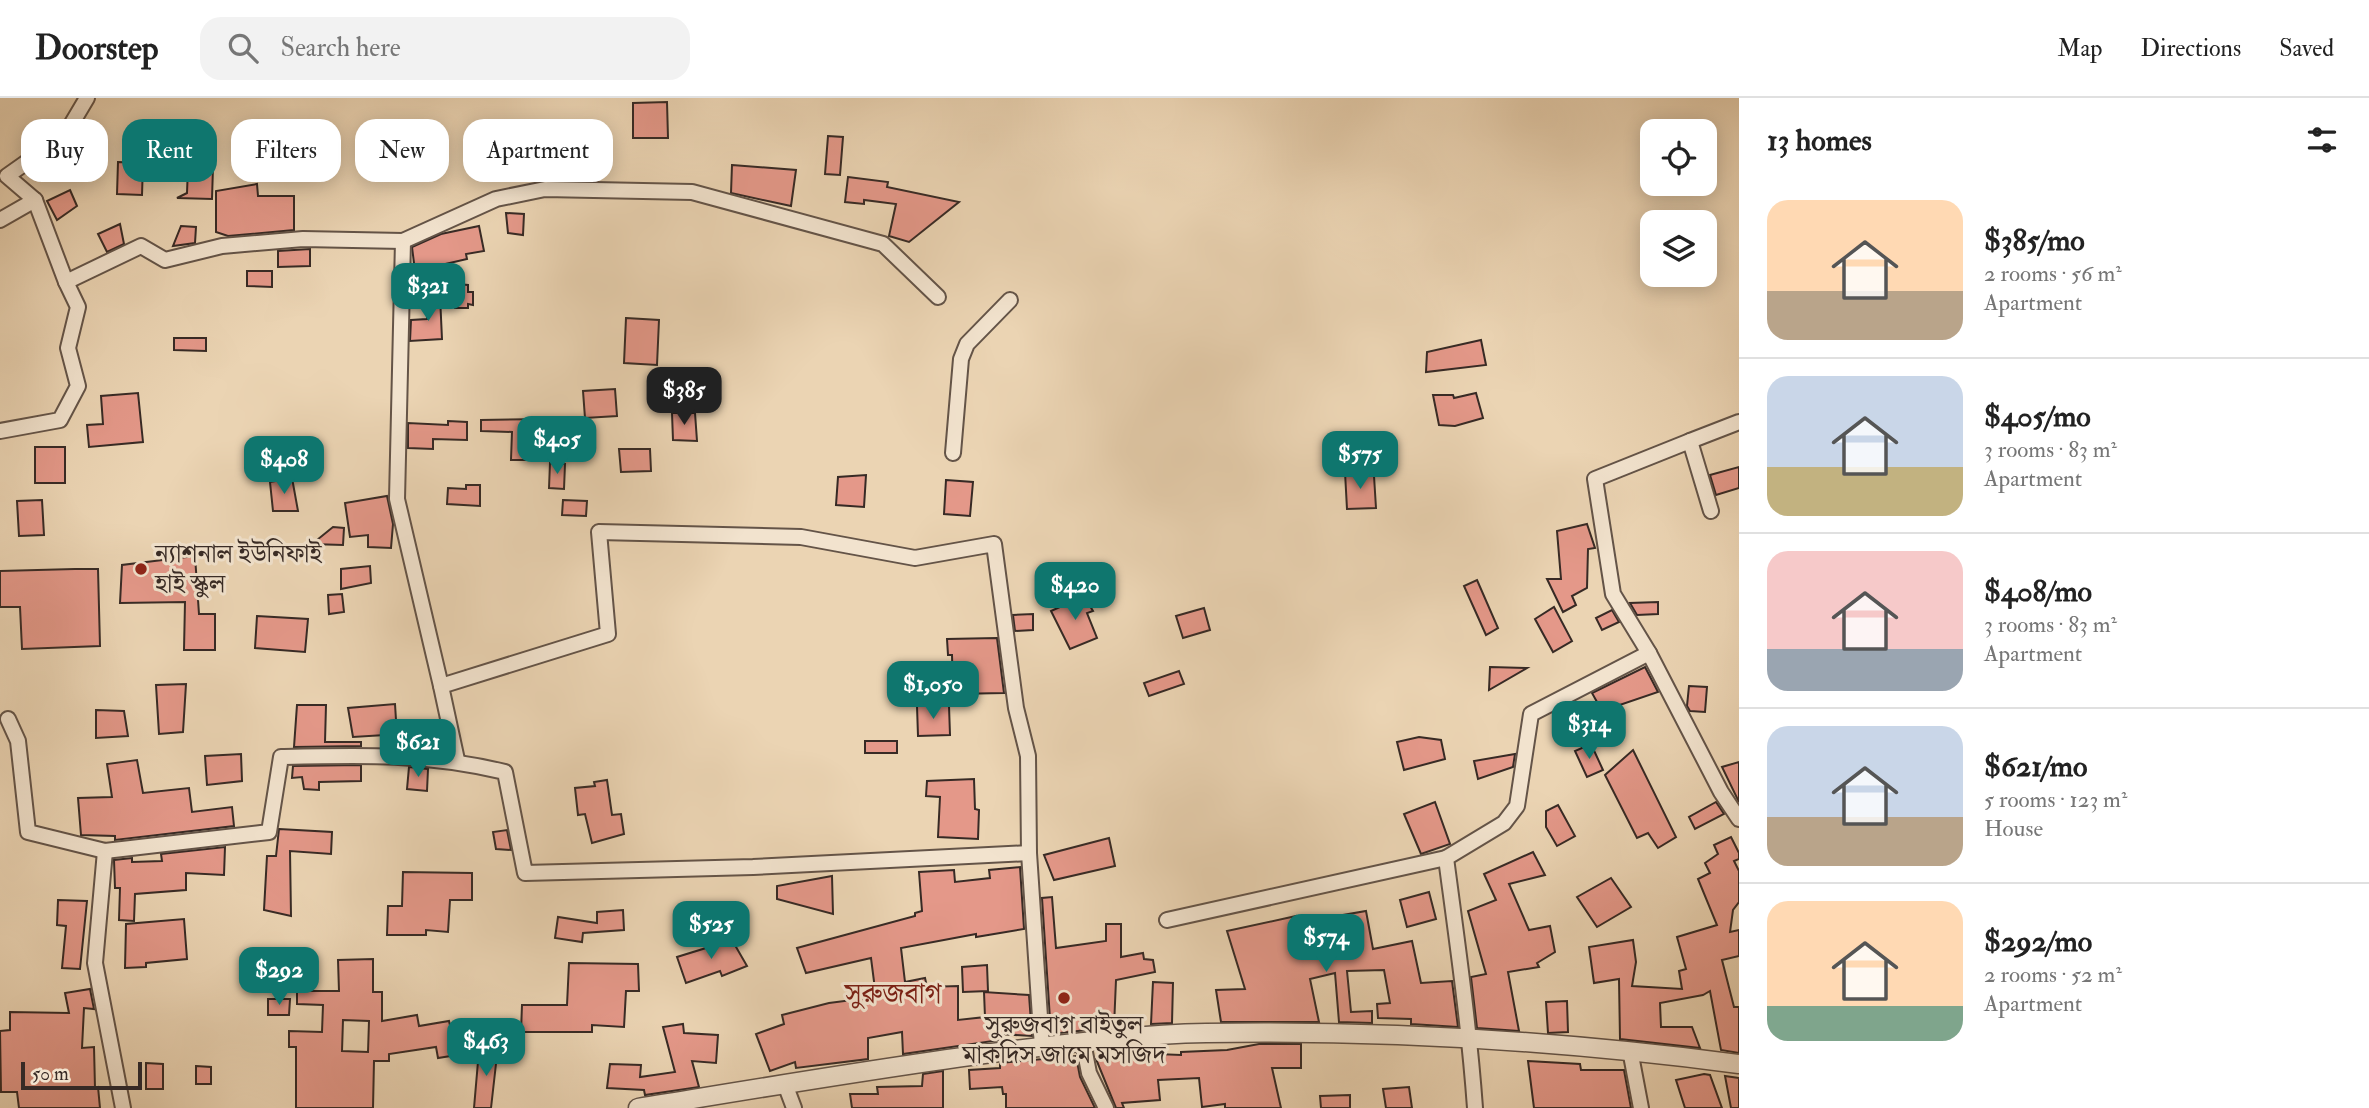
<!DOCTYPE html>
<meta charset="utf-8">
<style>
body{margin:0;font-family:"IM FELL Double Pica","Noto Serif Bengali",serif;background:#f2f2f2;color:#222;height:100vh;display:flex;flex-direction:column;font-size:26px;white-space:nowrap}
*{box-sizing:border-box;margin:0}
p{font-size:23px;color:#767676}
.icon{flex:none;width:38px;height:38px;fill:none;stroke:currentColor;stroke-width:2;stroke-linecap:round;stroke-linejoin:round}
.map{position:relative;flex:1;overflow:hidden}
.side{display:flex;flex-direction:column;background:#fff;width:630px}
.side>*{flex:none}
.top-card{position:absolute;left:21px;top:21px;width:665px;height:63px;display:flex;gap:14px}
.controls{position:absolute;left:1640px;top:21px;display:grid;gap:14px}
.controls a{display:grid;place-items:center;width:77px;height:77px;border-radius:14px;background:#fff;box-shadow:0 4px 18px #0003;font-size:35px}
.scale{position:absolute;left:21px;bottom:18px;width:121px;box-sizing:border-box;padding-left:7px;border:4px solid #372a25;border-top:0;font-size:19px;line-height:24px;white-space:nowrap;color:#372a25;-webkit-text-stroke:5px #f2e3ce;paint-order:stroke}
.price{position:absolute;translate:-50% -60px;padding:0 16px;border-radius:14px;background:#0f766e;color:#fff;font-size:23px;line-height:46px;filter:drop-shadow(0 2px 4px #0008)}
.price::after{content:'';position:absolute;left:50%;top:42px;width:21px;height:16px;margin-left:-10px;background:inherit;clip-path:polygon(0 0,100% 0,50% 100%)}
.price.active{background:#222;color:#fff}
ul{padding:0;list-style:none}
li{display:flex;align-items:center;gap:21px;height:175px;padding:0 28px}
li+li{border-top:2px solid #e0e0e0}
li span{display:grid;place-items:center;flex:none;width:196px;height:140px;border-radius:21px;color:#555}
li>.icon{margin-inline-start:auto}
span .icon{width:84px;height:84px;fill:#fffc;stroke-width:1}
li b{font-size:30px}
h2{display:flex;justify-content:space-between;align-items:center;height:84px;padding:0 28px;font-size:30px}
.chip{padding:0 24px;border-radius:21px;background:#fff;box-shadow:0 4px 18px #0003;font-size:24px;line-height:63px}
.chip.active{background:#0f766e;color:#fff}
header{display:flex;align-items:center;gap:42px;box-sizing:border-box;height:98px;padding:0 35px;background:#fff;border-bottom:2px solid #e0e0e0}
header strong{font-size:33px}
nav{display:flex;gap:38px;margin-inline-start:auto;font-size:24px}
.search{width:490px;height:63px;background:#f2f2f2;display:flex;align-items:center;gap:18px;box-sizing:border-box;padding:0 24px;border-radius:21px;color:#767676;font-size:26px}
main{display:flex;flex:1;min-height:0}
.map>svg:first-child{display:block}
.building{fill:#e49889;stroke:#372a25;stroke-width:2;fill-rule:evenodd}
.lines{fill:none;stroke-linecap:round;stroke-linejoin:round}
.minor-casing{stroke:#645448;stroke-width:18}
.tertiary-casing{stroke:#645448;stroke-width:21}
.minor{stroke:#f2e3ce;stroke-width:14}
.tertiary{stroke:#f2e3ce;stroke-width:18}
.poi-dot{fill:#8f2418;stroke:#f2e3ce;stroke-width:2.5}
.labels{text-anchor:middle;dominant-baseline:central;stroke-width:6;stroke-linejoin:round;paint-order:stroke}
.poi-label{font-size:26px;fill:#372a25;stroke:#f2e3ce;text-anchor:start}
.neighbourhood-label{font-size:28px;fill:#7a1f14;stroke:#f2e3ce}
</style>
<header>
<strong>Doorstep</strong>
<div class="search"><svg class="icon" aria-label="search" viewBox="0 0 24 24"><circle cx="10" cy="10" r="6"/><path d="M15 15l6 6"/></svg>Search here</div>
<nav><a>Map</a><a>Directions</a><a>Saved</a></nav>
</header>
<main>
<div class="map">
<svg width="1739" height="1010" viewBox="0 0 1739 1010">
<rect width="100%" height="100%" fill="#ebd4b3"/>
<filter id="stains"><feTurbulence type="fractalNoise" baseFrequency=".00286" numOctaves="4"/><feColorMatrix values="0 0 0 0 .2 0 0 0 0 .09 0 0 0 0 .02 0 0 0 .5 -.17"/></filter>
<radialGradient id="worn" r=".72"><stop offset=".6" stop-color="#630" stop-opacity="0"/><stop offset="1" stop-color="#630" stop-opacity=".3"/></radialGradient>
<g class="building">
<polygon points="667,4 668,40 633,40 633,5"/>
<polygon points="828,38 843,39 840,77 825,76"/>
<polygon points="118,64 143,65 142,97 117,96"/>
<polygon points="732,67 796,72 791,108 731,95"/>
<polygon points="188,69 213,69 212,101 177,100 187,95"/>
<polygon points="848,79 888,84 887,89 959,104 909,144 889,138 896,106 864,102 864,106 845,104"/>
<polygon points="257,86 258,98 294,98 294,132 228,138 216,134 216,93"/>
<polygon points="70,92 77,108 57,122 47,103"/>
<polygon points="506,115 524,116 523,137 508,135"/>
<polygon points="120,126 124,146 107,154 98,136"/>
<polygon points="181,128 196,129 195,145 173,148"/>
<polygon points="479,128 484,153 466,156 467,161 415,173 412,149 441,136"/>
<polygon points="310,151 310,168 278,169 278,153"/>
<polygon points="247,173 272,173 272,189 247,188"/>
<polygon points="456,186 468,187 468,194 473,194 473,207 468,206 468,210 455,210"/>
<polygon points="428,198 440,198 442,241 410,243 411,222 427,221"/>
<polygon points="626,220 659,222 657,267 624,265"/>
<polygon points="174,240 206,240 206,253 174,252"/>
<polygon points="1481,242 1486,267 1426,274 1427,254"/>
<polygon points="615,291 617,318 585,320 583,293"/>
<polygon points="138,295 143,344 89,349 87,327 103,326 101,298"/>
<polygon points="1476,295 1483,320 1455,328 1439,327 1433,297 1453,297 1454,300"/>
<polygon points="672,315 695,315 697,343 673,342"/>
<polygon points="543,321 543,362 511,362 512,334 481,333 481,322"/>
<polygon points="448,323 467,324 467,342 433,341 433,351 408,350 408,325 448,327"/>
<rect x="35" y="349" width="30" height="36"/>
<polygon points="619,351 650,351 651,373 621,374"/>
<polygon points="550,365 565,366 564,391 549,390"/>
<polygon points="1739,369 1739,390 1716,397 1710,377"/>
<polygon points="1360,373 1360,378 1374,378 1376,410 1347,411 1345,374"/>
<polygon points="866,377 864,409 836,407 838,379"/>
<polygon points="292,380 298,413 273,413 270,384"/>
<polygon points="946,382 973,384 970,418 944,416"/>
<polygon points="466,387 480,387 480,408 447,406 448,390 466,391"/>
<polygon points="387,398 393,426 391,450 368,449 368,437 350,439 345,405"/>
<polygon points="42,402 44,437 19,438 17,403"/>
<polygon points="563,402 587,403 586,418 562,417"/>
<polygon points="1587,426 1595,450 1588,451 1587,490 1572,498 1576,507 1563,514 1547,481 1561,481 1557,433"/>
<polygon points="333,429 344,430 343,447 312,446"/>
<polygon points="195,458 199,516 215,516 215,552 184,552 185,504 120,505 122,467"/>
<polygon points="370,468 371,485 341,491 341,471"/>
<polygon points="75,471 98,471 100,548 22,551 20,509 0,509 0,473"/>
<polygon points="1477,482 1498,530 1486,537 1464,488"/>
<polygon points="342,496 344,514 329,516 328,497"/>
<polygon points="1084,498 1093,513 1087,515 1097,540 1070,551 1051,513"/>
<polygon points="1658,504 1658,516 1637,517 1630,505"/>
<polygon points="1554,509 1572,543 1553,554 1535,521"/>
<polygon points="1204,510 1210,532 1183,540 1176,518"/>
<polygon points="1612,512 1619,524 1602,532 1596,520"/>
<polygon points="1033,516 1033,532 1015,533 1013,517"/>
<polygon points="257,518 308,521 305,554 255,550"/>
<polygon points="997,540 1004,595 953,596 952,557 948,557 947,541"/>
<polygon points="1490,569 1527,570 1489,592"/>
<polygon points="1645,569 1658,594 1602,613 1592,595"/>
<polygon points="1179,573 1184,586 1149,598 1144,585"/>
<polygon points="186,586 183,634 159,636 156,587"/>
<polygon points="1689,588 1707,589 1705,614 1690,613 1687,608"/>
<polygon points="395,606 396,622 401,622 401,636 353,639 348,610"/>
<polygon points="297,607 326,607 325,644 361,644 361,648 294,649"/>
<polygon points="917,608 949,608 950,637 918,638"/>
<polygon points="96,612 124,613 128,638 96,640"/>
<polygon points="411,636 442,638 444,653 410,650"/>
<polygon points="1419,639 1441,642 1445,661 1404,672 1397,644"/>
<rect x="865" y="643" width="32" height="12"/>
<polygon points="1591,646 1603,672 1587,679 1575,653"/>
<polygon points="1633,652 1676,739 1658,750 1648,735 1637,740 1605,677"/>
<polygon points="241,656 242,683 207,687 205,658"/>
<polygon points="1515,656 1513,669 1478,681 1474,663"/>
<polygon points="137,662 143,695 189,690 192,714 232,709 234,728 115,742 115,738 81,737 78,700 112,699 107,666"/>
<polygon points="1739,664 1739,704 1722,669"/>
<polygon points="361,667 361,683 319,684 319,692 304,691 302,679 292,680 293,668"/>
<polygon points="409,669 428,671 427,693 407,691"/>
<polygon points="974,681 975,711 979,712 978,741 938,739 940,699 926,698 927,683"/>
<polygon points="607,682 612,717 621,716 624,736 592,745 585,716 578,717 575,690 595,688 594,684"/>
<polygon points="1435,704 1450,746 1421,756 1404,716"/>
<polygon points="1716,704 1724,716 1695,731 1689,719"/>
<polygon points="1558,707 1575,738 1557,748 1546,729 1546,713"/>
<polygon points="279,731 332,734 331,756 290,753 291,818 264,812 267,758 276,758"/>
<polygon points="507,732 511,752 496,751 493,734"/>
<polygon points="1731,739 1739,755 1739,761 1734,763 1739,773 1739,804 1733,812 1730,834 1739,832 1739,858 1722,862 1734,909 1739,909 1739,955 1721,952 1710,893 1703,897 1660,905 1661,929 1692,929 1700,950 1620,941 1619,881 1594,885 1589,849 1633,842 1636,864 1632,888 1682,891 1679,873 1686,871 1677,839 1717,827 1698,781 1710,775 1705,765 1718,756 1714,747"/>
<polygon points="1109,740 1115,768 1054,782 1044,757"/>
<polygon points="225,749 224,777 186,775 186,792 135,796 134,823 119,822 120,790 115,790 114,762 132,760 132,764 162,763 161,756"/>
<polygon points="1533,754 1545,777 1509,786 1529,832 1550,828 1555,854 1537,865 1539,869 1508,874 1519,933 1477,930 1471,879 1486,876 1468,813 1496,802 1484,776"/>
<polygon points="1020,769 1024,831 976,839 976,836 901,850 905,884 925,880 927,889 958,888 958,922 985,919 984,894 1029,897 1032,938 1000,936 1000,942 903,956 902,934 868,940 868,961 796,970 795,964 770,973 756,936 784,926 782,917 829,905 876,899 871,860 806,875 797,850 915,818 915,815 922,813 919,774 954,772 955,784 990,780 989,772"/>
<polygon points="403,774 472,775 472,802 450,802 448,834 426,832 426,837 387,837 388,808 402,808"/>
<polygon points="832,778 833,816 777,801 777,788"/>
<polygon points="1611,780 1631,809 1597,829 1577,799"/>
<polygon points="1429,794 1436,821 1407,829 1400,802"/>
<polygon points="1052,799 1056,850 1106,843 1106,826 1121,826 1121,859 1143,855 1144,861 1153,862 1155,874 1116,882 1114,929 1051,936 1042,800"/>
<polygon points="58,802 87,803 80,871 62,870 66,828 57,827"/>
<polygon points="623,812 624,832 583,835 582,844 555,840 558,819 597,825 597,814"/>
<polygon points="1366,813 1373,851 1412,843 1421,885 1452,883 1458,929 1411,926 1411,921 1378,920 1377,906 1390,905 1384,872 1347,873 1351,914 1372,913 1372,925 1339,924 1335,875 1310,881 1319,924 1221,924 1216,892 1245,891 1227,833 1296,818 1297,825"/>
<polygon points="184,821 187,861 146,865 146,869 125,870 126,826"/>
<polygon points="732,842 747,868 722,878 720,873 686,885 677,859"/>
<path d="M 373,861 L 373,894 L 382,894 L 382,923 L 417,917 L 419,928 L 449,923 L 457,957 L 438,960 L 436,949 L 389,956 L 389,963 L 374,963 L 373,1010 L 296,1010 L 296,949 L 289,949 L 289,933 L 322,934 L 323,907 L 297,906 L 297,893 L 339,893 L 338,862 ZM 343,922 L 369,923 L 368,954 L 342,953 Z"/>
<polygon points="569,865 638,866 639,893 626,893 624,929 592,927 592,934 521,934 522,907 567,907"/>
<polygon points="987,867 988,893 963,894 962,869"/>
<polygon points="1153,884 1173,885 1172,925 1151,926"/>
<polygon points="90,891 94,911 84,910 82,950 94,949 95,990 98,989 100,1010 19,1010 17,994 1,994 0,933 10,932 10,914 69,915 65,895"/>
<polygon points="268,901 290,901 289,917 268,917"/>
<polygon points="1567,903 1568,934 1548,935 1546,904"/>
<polygon points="683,926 684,935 718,937 716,965 692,963 699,989 645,997 644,992 607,990 610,966 641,967 640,979 675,974 663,929"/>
<polygon points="1259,946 1301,946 1301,970 1272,970 1281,1010 1225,1010 1225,1006 1202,1009 1199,980 1158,982 1160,1002 1122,1005 1124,1010 1116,1010 1096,961 1131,955 1181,957 1181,954 1227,952"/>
<polygon points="498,948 491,1010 474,1010 479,952"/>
<polygon points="1076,958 1080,979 1095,1010 1006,1010 1006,996 1003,996 1002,989 970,991 969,972 1000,970 1000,965"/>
<polygon points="1528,963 1580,966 1581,972 1624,972 1631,1010 1534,1010"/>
<polygon points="146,965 163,966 163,991 146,991"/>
<polygon points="196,968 211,969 211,986 196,986"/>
<polygon points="943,973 943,1010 852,1010 850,996 878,996 877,989 922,988 923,976"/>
<polygon points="1704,976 1710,977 1722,1010 1685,1010 1676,982"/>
<polygon points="1725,978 1739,980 1739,1010 1731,1010"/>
<polygon points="1409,989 1412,1010 1386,1010 1383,991"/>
<polygon points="1350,997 1350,1010 1321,1010 1320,998"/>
</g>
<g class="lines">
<g class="minor-casing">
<g id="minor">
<polyline points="87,0 65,37 7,78 35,102 66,184 141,148 165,162 222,148 303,141 403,143 496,101 545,91 692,94 883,146 938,199"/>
<polyline points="0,122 35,102"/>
<polyline points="403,143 397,401 441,588"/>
<polyline points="0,333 60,322 78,288 68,250 78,209 66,184"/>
<polyline points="1690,343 1739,324"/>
<polyline points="953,355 961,261 967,246 1010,202"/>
<polyline points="1649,555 1721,694 1739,721"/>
<path d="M 8,621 L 18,643 L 28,734 L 105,753 L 269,734 L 281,659 C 360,657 427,655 505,674 L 525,775 L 753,769 L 1029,755"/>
<polyline points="457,662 441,588 608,536 599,434 801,439 915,460 994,446 1016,610 1028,658 1029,755 1042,949"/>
<polyline points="105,753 95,865 123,1010"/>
<polyline points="1167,822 1446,760"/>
<polyline points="1083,944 1089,975 1106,1010"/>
<polyline points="1630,952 1641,1010"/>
<polyline points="785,986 794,1010"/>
<path d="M 1475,1010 C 1469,926 1457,843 1446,760 L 1504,725 L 1517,708 L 1531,616 L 1649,555 L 1613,496 L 1595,381 L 1690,343 L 1711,413"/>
</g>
</g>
<g class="tertiary-casing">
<path id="tertiary" d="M 638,1010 C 761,990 883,969 1007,953 C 1072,945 1140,936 1206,935 C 1383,932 1563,943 1739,966"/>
</g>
<use href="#minor" class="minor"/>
<use href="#tertiary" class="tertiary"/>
</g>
<g class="poi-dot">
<circle cx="141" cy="471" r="7"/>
<circle cx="1064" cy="900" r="7"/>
</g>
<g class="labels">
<g class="poi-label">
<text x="155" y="456">ন্যাশনাল ইউনিফাই<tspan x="155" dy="30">হাই স্কুল</tspan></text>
<text x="1064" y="927" text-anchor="middle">সুরুজবাগ বাইতুল<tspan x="1064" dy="30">মাকদিস জামে মসজিদ</tspan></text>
</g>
<g class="neighbourhood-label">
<text x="893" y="896">সুরুজবাগ</text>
</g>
</g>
<rect width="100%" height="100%" filter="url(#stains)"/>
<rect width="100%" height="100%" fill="url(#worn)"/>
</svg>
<div class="controls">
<a><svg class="icon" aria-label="locate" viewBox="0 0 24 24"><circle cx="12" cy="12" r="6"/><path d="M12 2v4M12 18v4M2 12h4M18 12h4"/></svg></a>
<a><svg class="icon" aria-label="layers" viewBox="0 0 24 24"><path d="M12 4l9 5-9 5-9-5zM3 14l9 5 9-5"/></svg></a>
</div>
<div class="scale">50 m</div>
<b class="price" style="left:428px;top:225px">$321</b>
<b class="price active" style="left:684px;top:329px">$385</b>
<b class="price" style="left:557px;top:378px">$405</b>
<b class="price" style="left:1360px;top:393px">$575</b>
<b class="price" style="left:284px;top:398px">$408</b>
<b class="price" style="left:1075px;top:524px">$420</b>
<b class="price" style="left:933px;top:623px">$1,050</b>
<b class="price" style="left:1589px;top:663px">$314</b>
<b class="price" style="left:418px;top:681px">$621</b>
<b class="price" style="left:711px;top:863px">$525</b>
<b class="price" style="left:1326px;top:876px">$574</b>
<b class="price" style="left:279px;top:909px">$292</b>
<b class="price" style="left:486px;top:980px">$463</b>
<div class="top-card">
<a class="chip">Buy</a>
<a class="chip active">Rent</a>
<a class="chip">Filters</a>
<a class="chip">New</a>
<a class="chip">Apartment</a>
</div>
</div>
<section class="side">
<h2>13 homes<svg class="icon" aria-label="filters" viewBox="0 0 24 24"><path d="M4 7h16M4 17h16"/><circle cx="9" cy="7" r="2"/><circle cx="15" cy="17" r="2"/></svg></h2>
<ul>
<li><span style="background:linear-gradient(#ffd9b3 65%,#b9a48a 0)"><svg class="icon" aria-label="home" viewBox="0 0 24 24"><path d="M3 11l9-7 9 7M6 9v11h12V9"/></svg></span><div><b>$385/mo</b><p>2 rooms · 56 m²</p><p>Apartment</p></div></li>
<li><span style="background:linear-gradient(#c9d6e8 65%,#c2b280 0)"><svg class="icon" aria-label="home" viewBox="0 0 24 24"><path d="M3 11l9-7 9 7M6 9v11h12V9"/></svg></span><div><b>$405/mo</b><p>3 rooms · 83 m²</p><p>Apartment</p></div></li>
<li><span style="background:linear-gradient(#f6c9c9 70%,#9aa5b1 0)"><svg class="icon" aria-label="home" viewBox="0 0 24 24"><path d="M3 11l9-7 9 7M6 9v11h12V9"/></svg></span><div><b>$408/mo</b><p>3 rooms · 83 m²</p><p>Apartment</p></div></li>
<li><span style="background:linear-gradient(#c9d6e8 65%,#b9a48a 0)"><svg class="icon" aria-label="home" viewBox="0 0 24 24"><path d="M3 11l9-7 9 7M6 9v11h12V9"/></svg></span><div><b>$621/mo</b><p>5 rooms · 123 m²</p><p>House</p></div></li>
<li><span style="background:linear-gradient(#ffd9b3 75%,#7fa58c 0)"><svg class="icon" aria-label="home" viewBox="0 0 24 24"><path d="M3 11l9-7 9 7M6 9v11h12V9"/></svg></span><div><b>$292/mo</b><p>2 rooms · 52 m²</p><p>Apartment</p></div></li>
</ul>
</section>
</main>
